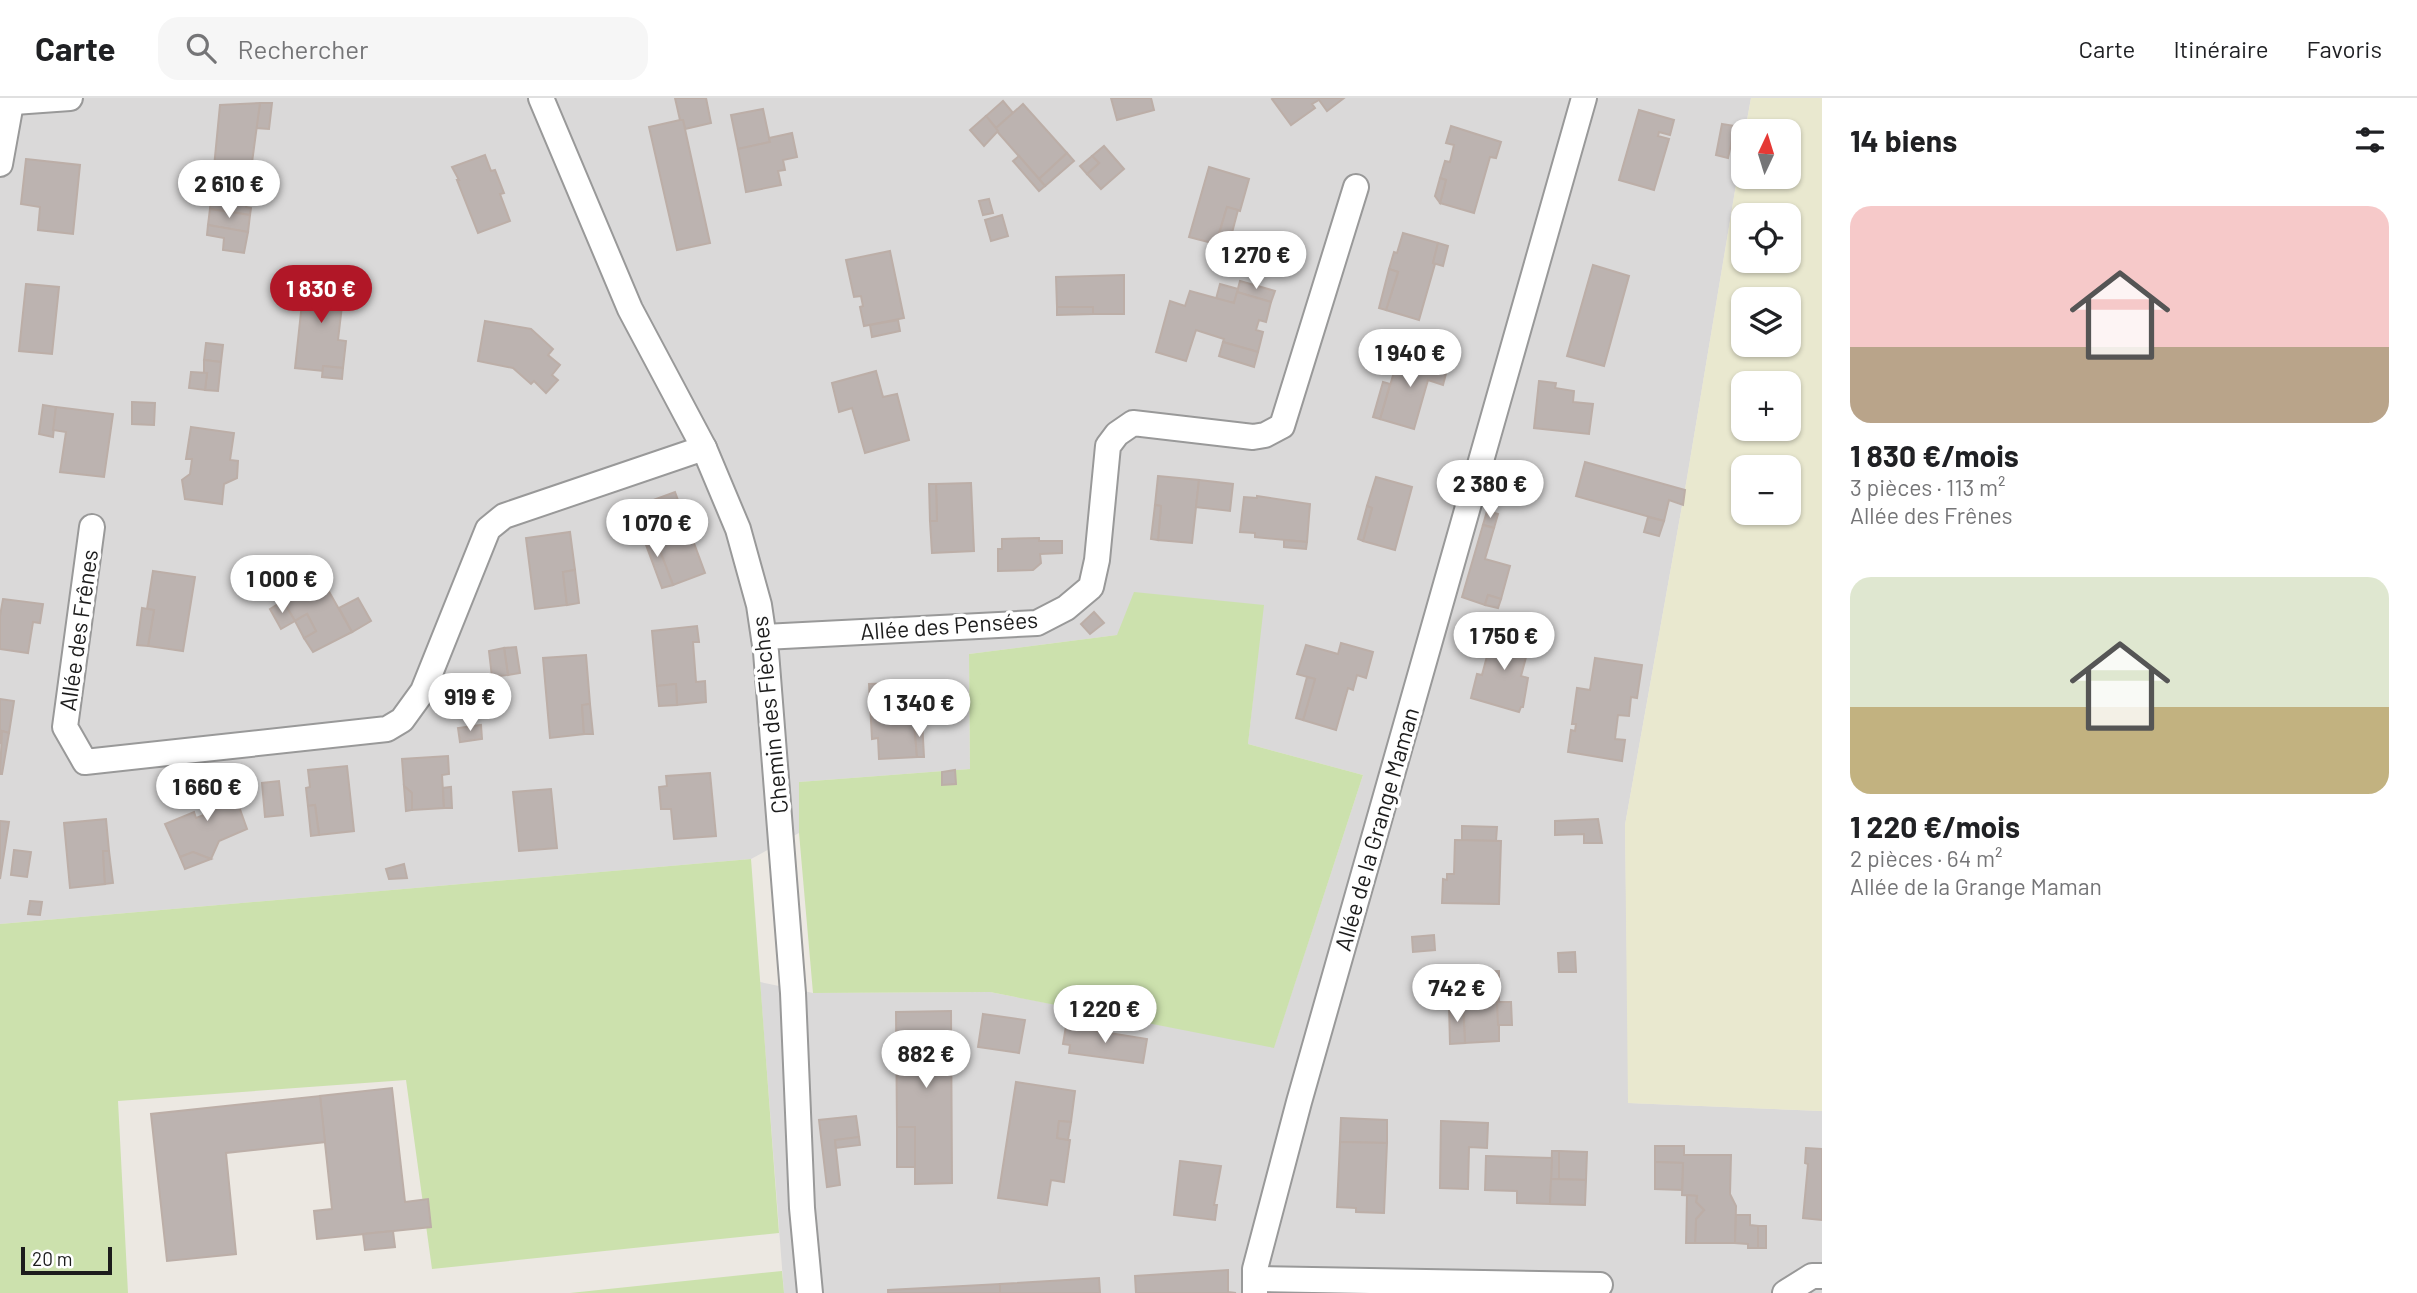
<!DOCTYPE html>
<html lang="fr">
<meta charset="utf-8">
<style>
body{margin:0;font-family:Barlow,sans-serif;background:#f6f6f6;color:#202124;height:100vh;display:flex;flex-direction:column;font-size:26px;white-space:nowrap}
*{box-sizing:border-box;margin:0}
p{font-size:23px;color:#757577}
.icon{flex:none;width:38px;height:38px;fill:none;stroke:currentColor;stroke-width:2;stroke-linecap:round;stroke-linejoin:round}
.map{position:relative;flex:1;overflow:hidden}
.side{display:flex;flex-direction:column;background:#fff;width:595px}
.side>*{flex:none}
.needle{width:46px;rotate:4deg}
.tools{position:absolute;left:1731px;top:21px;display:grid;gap:14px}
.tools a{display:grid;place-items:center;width:70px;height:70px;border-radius:14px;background:#fff;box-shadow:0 2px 5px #0004;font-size:35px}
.scale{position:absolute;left:21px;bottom:18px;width:91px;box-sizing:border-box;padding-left:7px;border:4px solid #1c1c1c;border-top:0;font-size:19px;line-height:24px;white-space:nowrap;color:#1c1c1c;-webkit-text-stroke:5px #fff;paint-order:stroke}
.price{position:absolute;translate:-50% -60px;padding:0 16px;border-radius:24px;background:#fff;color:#222;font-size:23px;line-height:46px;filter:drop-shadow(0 2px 4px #0008)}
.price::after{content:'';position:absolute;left:50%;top:42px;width:21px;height:16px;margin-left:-10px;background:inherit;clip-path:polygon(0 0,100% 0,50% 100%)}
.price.on{background:#b11727;color:#fff}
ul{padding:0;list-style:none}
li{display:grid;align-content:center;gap:14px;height:371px;padding:0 28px}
li span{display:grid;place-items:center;height:217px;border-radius:21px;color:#555}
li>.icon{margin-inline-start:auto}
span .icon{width:126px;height:126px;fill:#fffc;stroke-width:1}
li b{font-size:30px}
h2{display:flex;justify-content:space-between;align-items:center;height:84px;padding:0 28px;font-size:30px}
header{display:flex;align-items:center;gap:42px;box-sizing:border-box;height:98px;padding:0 35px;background:#fff;border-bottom:2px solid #e0e0e0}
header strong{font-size:33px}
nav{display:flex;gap:38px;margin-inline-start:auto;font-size:24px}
.search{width:490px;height:63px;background:#f6f6f6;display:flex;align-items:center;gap:18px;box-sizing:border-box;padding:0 24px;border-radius:21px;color:#757577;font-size:26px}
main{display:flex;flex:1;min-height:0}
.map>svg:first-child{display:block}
.residential{fill:#dad9d9}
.farmland{fill:#e9e8cf;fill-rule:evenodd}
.grass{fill:#cce1ad}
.building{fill:#bcb3b0;stroke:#bcaea7;stroke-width:2}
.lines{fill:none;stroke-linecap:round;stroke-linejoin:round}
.street-casing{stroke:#999;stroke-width:28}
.street{stroke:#fff;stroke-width:24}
.labels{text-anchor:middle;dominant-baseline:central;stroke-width:7;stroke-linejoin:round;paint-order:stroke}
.street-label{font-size:23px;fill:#1c1c1c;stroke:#fff}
</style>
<header>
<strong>Carte</strong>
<div class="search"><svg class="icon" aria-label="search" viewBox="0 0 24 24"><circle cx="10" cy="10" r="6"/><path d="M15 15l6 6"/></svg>Rechercher</div>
<nav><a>Carte</a><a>Itinéraire</a><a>Favoris</a></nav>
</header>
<main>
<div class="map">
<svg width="1822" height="1195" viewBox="0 0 1822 1195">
<rect width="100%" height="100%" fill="#ece8e2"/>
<polygon class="residential" points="0,0 1751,0 1745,33 1743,33 1743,45 1687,380 1625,727 1629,1005 1822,1013 1822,1195 784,1195 760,884 813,895 990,894 1274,949 1363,677 1248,646 1263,507 1117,537 969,556 970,671 799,684 799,735 751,761 0,826"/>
<path class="farmland" d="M 1751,0 L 1822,0 L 1822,1013 L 1628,1005 L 1625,727 L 1687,380 L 1743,45 L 1743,79 L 1788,79 L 1788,33 L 1745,33 ZM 1743,117 L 1788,117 L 1788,163 L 1743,163 ZM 1743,201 L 1788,201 L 1788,247 L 1743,247 ZM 1743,285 L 1788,285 L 1788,331 L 1743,331 ZM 1743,369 L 1788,369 L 1788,415 L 1743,415 Z"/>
<g class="grass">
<polygon points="1134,494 1264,507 1248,646 1363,677 1274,950 990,894 813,895 799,735 799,684 970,671 969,556 1117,537"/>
<polygon points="751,761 779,1135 432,1171 406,982 118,1003 128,1195 0,1195 0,826"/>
<polygon points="782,1173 784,1195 570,1195"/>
</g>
<g class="building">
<polygon points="675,0 706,0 711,25 685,31 683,22 680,22"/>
<polygon points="1111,0 1151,0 1154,12 1117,22"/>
<polygon points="1274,0 1344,0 1327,13 1319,2 1312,6 1315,10 1291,27 1272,1"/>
<polygon points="1003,3 1013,15 996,30 986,18"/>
<polygon points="260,5 272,5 269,31 256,30"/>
<polygon points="260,5 246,109 251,110 250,117 210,111 220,7"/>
<polygon points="1023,6 1067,55 1039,81 995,31"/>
<polygon points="763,11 770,44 738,51 731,17"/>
<polygon points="1639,12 1674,22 1670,37 1659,34 1658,38 1669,41 1654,92 1619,82"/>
<polygon points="986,18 998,33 984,48 970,32"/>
<polygon points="680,22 683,22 710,145 677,152 649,29"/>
<polygon points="1722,26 1735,28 1728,60 1716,57"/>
<polygon points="1451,28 1501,44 1496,60 1490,59 1474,115 1440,105 1446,82 1440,80 1445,63 1450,64 1454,47 1446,45"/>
<polygon points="792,35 797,59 783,62 785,72 778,73 781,87 746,94 738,51 770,44 769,40"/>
<polygon points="1104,48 1124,71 1101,91 1087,76 1099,65 1092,58"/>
<polygon points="1067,55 1074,63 1045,88 1039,81"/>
<polygon points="485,57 491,73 495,72 504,95 500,96 510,123 478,135 457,82 459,82 452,69"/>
<polygon points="1019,58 1045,88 1039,93 1013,63"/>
<polygon points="1092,58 1099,65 1087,76 1080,68"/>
<polygon points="26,61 80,67 73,136 38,132 40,109 21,106"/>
<polygon points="1209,69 1249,81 1240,113 1227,109 1216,146 1189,139"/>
<polygon points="1440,80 1446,82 1440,105 1435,98"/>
<polygon points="989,101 993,115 983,117 979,103"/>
<polygon points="1227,109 1238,112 1228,150 1216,146"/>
<polygon points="210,111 250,117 248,134 208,127"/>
<polygon points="1002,117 1008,138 991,143 985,122"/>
<polygon points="208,127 248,134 244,155 223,152 224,140 207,137"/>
<polygon points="1403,135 1438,145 1433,165 1435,166 1419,222 1386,212 1398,174 1389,171 1394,154 1397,155"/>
<polygon points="1438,145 1448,148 1443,168 1433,165"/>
<polygon points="890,153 904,220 864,228 860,209 863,208 861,198 854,199 846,162"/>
<polygon points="1593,167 1629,178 1604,268 1567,258"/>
<polygon points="1389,171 1398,174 1386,212 1379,210"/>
<polygon points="305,177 345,182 338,242 346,243 343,270 323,268 323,273 295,270"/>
<polygon points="1124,177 1124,216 1093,216 1093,209 1057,209 1056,179"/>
<polygon points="1240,183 1275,193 1271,204 1237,194"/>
<polygon points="26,186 59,189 52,256 19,253"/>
<polygon points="1220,186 1238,191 1234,205 1216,201"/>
<polygon points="1190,193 1234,205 1237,194 1271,204 1266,224 1259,222 1256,232 1263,234 1258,254 1223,244 1224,241 1196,232 1186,263 1156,254 1170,203 1185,208"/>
<polygon points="1057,209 1093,209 1093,216 1057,217"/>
<polygon points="898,222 900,233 872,239 870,227"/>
<polygon points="485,223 531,231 553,251 548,257 560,267 552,277 558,282 546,295 534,283 531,286 513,270 478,263"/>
<polygon points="1223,244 1258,254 1254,269 1219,258"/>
<polygon points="206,245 223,247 221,264 204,262"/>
<polygon points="1400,254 1448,268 1443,287 1428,282 1414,331 1380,321"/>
<polygon points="204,262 221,264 218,293 205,292 207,275 204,275"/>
<polygon points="323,268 343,270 342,281 322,279"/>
<polygon points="876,273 883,299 897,296 909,342 865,355 852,310 839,314 832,285"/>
<polygon points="191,274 207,275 205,292 189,290"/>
<polygon points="1539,283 1556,285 1555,290 1574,293 1573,304 1593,306 1589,336 1534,330"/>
<polygon points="1383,284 1390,286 1380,321 1373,319"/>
<polygon points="132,304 155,305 154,327 132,326"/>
<polygon points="43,307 56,309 53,339 39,336"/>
<polygon points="56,309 113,316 104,379 60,374 66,334 53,332"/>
<polygon points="191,329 234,335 230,362 238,363 237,380 224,386 222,406 185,401 182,382 190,376 192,361 186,361"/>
<polygon points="1585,364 1685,392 1683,407 1669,402 1664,423 1576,398"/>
<polygon points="1158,378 1199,382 1192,445 1158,442 1161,408 1155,407"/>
<polygon points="1376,379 1412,389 1395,452 1363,443 1372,410 1367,408"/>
<polygon points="1199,382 1233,386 1230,413 1196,409"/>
<polygon points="971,385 974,453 932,455 930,423 937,423 936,386"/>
<polygon points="929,386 936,386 937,423 930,423"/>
<polygon points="675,394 705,475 673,487 652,432 662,428 653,402"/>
<polygon points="1257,398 1310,406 1307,444 1255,439 1255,435 1240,434 1244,399 1257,400"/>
<polygon points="1155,407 1161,408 1158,442 1151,441"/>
<polygon points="1367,408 1372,410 1363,443 1358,441"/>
<polygon points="1487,413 1498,416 1494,430 1483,427"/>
<polygon points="1648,419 1664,423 1659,438 1644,434"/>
<polygon points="1483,427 1494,430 1485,461 1510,468 1501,501 1488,497 1485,507 1462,499"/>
<polygon points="652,432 673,487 662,490 642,436"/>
<polygon points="570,434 575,472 563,474 567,507 535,511 526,440"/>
<polygon points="1039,440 1039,443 1062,443 1062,455 1040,456 1041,465 1033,472 998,473 998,451 1002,451 1002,441"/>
<polygon points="1284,442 1307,444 1306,451 1284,449"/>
<polygon points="575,472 579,505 567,507 563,474"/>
<polygon points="153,473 195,479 183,553 148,548 154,512 147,511"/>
<polygon points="319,476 352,534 313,554 304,540 316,533 307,516 295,523 283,503 305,491 302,486"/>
<polygon points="1488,497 1501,501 1498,510 1485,507"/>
<polygon points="358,500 371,523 352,534 339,510"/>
<polygon points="3,501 43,506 40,525 33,524 28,555 0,551 0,518"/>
<polygon points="283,503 295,523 281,531 270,511"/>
<polygon points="142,510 154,512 148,548 137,547"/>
<polygon points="1094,514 1104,525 1090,536 1081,526"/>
<polygon points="307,516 316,533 304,540 295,523"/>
<polygon points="697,528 699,544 693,544 696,584 705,583 706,604 677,607 676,586 657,588 652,533"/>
<polygon points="1495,528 1526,538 1524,547 1529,548 1521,578 1528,580 1523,609 1521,609 1519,614 1471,600 1477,576 1482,577"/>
<polygon points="1341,545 1373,554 1366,580 1357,577 1353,592 1348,590 1336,632 1303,622 1315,581 1297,576 1306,547 1338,556"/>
<polygon points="516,549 520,575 508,577 504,550"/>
<polygon points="504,550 508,577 492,579 489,553"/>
<polygon points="586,557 590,606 582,607 584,636 550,640 543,560"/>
<polygon points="1595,560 1642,567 1637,600 1631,599 1629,618 1618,617 1615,641 1625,642 1622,663 1568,654 1571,632 1575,633 1576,626 1572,626 1577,590 1590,592"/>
<polygon points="1307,579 1315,581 1303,622 1296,620"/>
<polygon points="919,583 920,598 898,599 897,585"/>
<polygon points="897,585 898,599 920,598 922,623 914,623 917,659 879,661 878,640 872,641 869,586"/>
<polygon points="676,586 677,607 659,608 657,588"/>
<polygon points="0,601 14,603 9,635 2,633 0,646"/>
<polygon points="590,606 593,636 584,636 582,607"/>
<polygon points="914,623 922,623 924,659 917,659"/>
<polygon points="481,627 482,641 460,644 458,630"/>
<polygon points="2,633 9,635 2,676 0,676"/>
<polygon points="448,658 449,676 442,677 444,710 412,712 412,695 404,688 402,661"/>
<polygon points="347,668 354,733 319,737 315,707 308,708 306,690 310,689 308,672"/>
<polygon points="955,672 956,686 942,687 942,674"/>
<polygon points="710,675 716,738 674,741 671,711 661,711 659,689 667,688 666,678"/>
<polygon points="240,680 245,701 231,705 223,681"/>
<polygon points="223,681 231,705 237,703 247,731 219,743 211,761 193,754 180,759 165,726 194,714 196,720 204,717 195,693"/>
<polygon points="279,683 283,717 265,719 262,685"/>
<polygon points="404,688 412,695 412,712 406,713"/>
<polygon points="451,689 452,710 444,710 443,690"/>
<polygon points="551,691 557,750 519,753 513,694"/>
<polygon points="315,707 319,737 311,738 308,708"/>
<polygon points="106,721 109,753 103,753 105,786 70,790 64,725"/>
<polygon points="1598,721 1602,745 1584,745 1584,736 1555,737 1555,723"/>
<polygon points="0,723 9,724 0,781"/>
<polygon points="1462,728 1497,729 1496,743 1462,742"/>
<polygon points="1455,742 1501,743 1499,806 1442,805 1443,781 1447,782 1447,776 1454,776"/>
<polygon points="14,752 31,754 27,779 11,777"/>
<polygon points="103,753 109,753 113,785 105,786"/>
<polygon points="193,754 211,761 185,771 180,759"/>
<polygon points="404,766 407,780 389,781 386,771"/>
<polygon points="30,803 42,804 40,817 28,816"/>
<polygon points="1434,837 1435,852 1413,854 1412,839"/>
<polygon points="1575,854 1576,874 1559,874 1558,855"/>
<polygon points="1499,873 1499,943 1465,945 1463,906 1449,907 1447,875"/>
<polygon points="1497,904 1511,904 1512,927 1498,927"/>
<polygon points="1463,906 1465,945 1450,946 1449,907"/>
<polygon points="951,913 952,1085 915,1086 915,1029 897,1029 896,914"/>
<polygon points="983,916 1025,922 1019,955 978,949"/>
<polygon points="1066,928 1147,941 1143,965 1069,955 1070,947 1063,946"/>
<polygon points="1016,984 1075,993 1071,1024 1059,1023 1057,1040 1070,1042 1064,1084 1051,1082 1047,1107 998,1100"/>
<polygon points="392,990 405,1104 428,1101 431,1129 317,1141 314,1113 332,1111 320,998"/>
<polygon points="320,998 325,1044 226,1055 236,1156 167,1163 151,1016"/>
<polygon points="856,1018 859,1039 835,1042 840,1087 827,1089 819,1022"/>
<polygon points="1341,1020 1387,1022 1387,1045 1340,1044"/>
<polygon points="1059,1023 1071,1024 1068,1042 1057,1040"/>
<polygon points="1441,1023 1488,1025 1487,1050 1469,1049 1468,1091 1440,1090"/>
<rect x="897" y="1029" width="18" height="40"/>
<polygon points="859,1039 860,1047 836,1050 835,1042"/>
<polygon points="1340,1044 1387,1045 1384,1115 1356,1114 1356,1110 1337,1109"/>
<polygon points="1655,1048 1684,1048 1684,1057 1731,1057 1730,1096 1736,1108 1735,1145 1695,1145 1696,1121 1704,1112 1696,1104 1697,1098 1682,1097 1683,1065 1655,1064"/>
<polygon points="1806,1050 1822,1051 1822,1122 1803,1120 1808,1066 1805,1065"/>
<polygon points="1552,1053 1559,1053 1559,1081 1551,1081"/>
<polygon points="1559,1053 1587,1054 1586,1082 1559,1081"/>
<polygon points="1486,1058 1552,1060 1550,1106 1517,1105 1517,1093 1485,1092"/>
<polygon points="1180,1063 1221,1068 1214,1107 1217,1107 1215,1122 1174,1117"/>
<polygon points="1655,1064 1683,1065 1682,1092 1655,1091"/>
<polygon points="1551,1081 1586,1082 1585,1107 1550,1106"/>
<polygon points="1687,1097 1697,1098 1696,1104 1704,1112 1696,1121 1695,1145 1686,1145"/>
<polygon points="1736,1117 1750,1117 1750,1127 1758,1128 1758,1150 1748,1150 1748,1146 1735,1145"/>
<rect x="1758" y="1128" width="8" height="22"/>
<polygon points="393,1133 395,1149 365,1152 363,1136"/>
<polygon points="1228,1172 1228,1194 1236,1195 1136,1195 1135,1178"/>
<polygon points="1099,1180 1100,1195 1000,1195 1000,1186"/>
<polygon points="1000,1186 1000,1195 888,1195 888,1192"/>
</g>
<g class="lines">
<g class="street-casing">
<g id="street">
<polyline points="541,0 630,211 704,350 738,431 759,507 766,554 793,895 802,1110 810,1195"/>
<polyline points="0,5 70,0"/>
<polyline points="0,66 11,5"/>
<polyline points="92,429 65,629 85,664 387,631 402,622 423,593 488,431 504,418 704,350"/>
<polyline points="764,539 1037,525 1066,510 1091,489 1097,462 1108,348 1117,336 1133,325 1253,339 1265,337 1282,328 1356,89"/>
<polyline points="1255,1181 1600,1187"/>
<polyline points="1255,1195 1255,1171 1299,1004 1584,0"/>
<polyline points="1785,1195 1812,1178 1822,1178"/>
</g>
</g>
<use href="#street" class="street"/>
</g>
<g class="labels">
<g class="street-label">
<text transform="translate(949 527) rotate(-4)">Allée des Pensées</text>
<text transform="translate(78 532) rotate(-82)">Allée des Frênes</text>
<text transform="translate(769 617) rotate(-96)">Chemin des Flèches</text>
<text transform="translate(1376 731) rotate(-74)">Allée de la Grange Maman</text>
</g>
</g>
</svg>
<div class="tools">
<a><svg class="needle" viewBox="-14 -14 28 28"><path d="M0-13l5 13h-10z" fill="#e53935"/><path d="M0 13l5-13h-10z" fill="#757577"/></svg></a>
<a><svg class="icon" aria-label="locate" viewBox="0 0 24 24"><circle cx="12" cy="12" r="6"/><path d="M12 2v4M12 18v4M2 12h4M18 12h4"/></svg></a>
<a><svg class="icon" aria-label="layers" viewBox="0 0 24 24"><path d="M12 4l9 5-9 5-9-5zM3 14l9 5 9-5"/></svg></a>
<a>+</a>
<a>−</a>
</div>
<div class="scale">20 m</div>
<b class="price" style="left:229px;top:122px">2 610 €</b>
<b class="price" style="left:1256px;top:193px">1 270 €</b>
<b class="price on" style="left:321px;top:227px">1 830 €</b>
<b class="price" style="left:1410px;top:291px">1 940 €</b>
<b class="price" style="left:1490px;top:422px">2 380 €</b>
<b class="price" style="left:657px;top:461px">1 070 €</b>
<b class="price" style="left:282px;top:517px">1 000 €</b>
<b class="price" style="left:1504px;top:574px">1 750 €</b>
<b class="price" style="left:470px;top:635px">919 €</b>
<b class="price" style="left:919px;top:641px">1 340 €</b>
<b class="price" style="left:207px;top:725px">1 660 €</b>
<b class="price" style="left:1457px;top:926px">742 €</b>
<b class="price" style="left:1105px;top:947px">1 220 €</b>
<b class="price" style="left:926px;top:992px">882 €</b>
</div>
<section class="side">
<h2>14 biens<svg class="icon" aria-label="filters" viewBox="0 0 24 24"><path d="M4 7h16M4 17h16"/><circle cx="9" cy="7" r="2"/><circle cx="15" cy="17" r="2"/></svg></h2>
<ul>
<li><span style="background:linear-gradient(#f6c9c9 65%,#b9a48a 0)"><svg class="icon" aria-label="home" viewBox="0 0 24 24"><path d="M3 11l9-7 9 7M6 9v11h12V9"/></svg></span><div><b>1 830 €/mois</b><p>3 pièces · 113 m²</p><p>Allée des Frênes</p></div></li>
<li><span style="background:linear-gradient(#dfe7d0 60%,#c2b280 0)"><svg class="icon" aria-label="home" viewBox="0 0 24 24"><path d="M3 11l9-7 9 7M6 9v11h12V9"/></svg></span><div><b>1 220 €/mois</b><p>2 pièces · 64 m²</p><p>Allée de la Grange Maman</p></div></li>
</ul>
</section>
</main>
